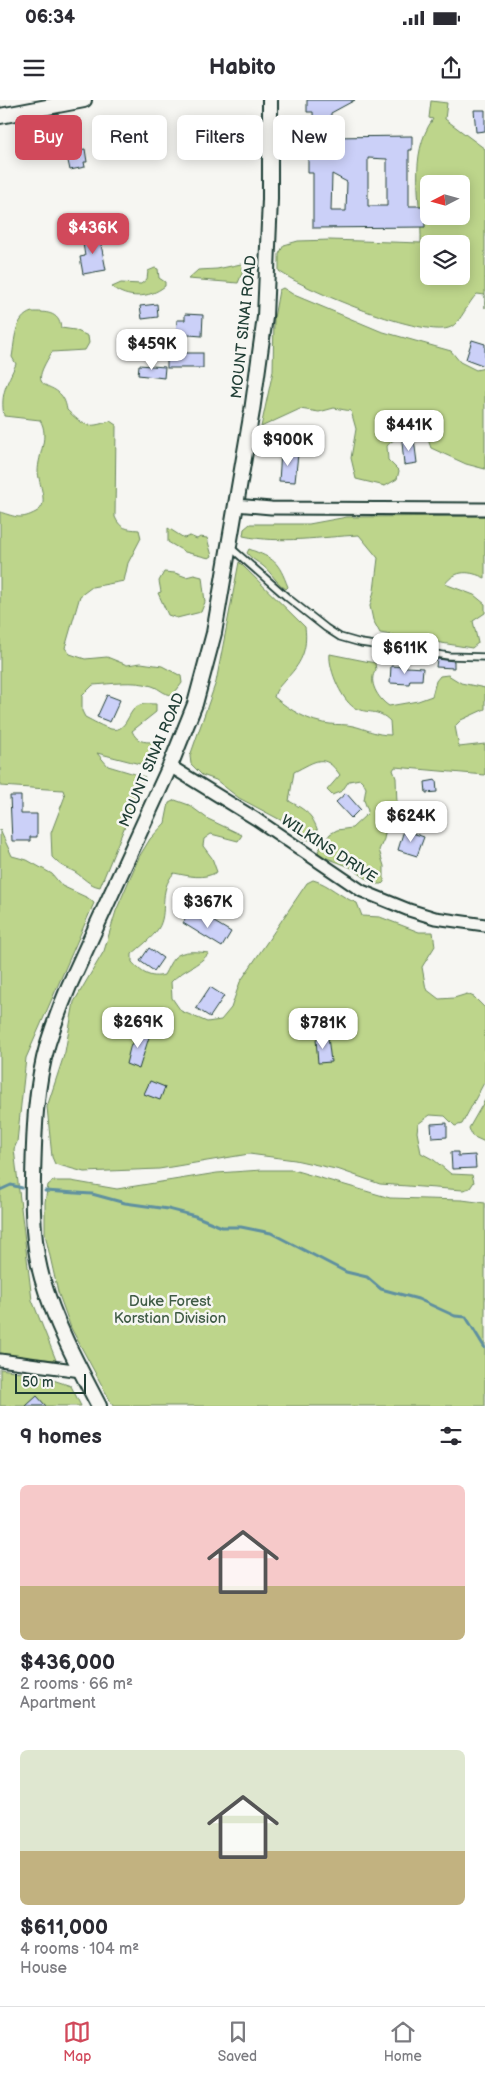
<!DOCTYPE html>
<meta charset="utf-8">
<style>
body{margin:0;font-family:"Balsamiq Sans",sans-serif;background:#f2f2f3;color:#2b2b33;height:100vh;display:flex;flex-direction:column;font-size:19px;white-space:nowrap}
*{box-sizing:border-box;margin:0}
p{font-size:16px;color:#7c7c81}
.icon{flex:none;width:28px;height:28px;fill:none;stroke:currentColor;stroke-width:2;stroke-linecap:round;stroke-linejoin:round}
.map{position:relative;height:1306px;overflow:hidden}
.sheet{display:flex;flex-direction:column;background:#fff;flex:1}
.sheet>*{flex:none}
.banner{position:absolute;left:15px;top:15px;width:455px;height:45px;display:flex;gap:10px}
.needle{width:32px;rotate:264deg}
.tools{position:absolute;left:420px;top:75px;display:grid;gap:10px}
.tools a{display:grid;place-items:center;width:50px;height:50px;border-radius:8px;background:#fff;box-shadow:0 2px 12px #0003;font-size:25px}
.scale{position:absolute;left:15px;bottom:12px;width:71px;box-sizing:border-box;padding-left:5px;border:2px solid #1f3d34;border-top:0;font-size:14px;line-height:18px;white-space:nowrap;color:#1f3d34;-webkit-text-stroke:4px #f6f6f2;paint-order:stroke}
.price{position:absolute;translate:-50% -42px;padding:0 11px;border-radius:10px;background:#fff;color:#222;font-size:16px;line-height:32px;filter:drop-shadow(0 1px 2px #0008)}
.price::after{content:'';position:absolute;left:50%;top:30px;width:15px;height:11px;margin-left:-8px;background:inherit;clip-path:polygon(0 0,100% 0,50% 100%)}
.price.on{background:#d1495b;color:#fff}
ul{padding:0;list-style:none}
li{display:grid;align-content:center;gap:10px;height:265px;padding:0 20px}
li span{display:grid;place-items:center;height:155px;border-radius:8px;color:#555}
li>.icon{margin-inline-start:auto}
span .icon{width:90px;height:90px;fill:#fffc;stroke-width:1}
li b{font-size:21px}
h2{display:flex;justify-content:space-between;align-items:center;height:60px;padding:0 20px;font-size:21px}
.tag{padding:0 18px;border-radius:8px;background:#fff;box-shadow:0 2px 12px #0003;font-size:18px;line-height:45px}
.tag.on{background:#d1495b;color:#fff}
.status{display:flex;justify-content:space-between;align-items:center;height:35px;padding:0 25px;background:#fff;direction:ltr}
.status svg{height:14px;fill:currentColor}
header{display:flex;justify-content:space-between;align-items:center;height:65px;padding:0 20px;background:#fff;font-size:22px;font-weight:700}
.tab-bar{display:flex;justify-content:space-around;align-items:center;height:70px;border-top:1px solid #e1e1e2;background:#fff;font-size:14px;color:#7c7c81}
.tab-bar a{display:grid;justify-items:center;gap:2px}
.tab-bar .on{color:#d1495b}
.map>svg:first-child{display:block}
.green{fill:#bdd58b;stroke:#6e8960;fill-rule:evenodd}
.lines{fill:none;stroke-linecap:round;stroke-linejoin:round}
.stream{stroke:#5e90a0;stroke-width:3}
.building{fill:#cbd0f8;stroke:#1f3d34;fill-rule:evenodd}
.service-casing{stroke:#1f3d34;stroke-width:9}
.minor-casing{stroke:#1f3d34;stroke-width:15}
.tertiary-casing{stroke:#1f3d34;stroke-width:18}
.service{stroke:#f6f6f2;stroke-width:5.5}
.minor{stroke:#f6f6f2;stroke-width:11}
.tertiary{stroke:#f6f6f2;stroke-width:14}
.labels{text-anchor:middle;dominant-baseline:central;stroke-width:5;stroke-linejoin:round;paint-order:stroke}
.street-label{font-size:15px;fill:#1f3d34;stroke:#f6f6f2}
.park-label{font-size:15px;fill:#3f5b45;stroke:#f6f6f2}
</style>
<div class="status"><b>06:34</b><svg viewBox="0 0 49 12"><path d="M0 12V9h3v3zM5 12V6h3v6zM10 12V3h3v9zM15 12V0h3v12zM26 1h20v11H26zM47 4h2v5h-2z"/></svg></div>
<header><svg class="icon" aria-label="menu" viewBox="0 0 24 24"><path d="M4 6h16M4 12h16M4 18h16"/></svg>Habito<svg class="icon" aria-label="share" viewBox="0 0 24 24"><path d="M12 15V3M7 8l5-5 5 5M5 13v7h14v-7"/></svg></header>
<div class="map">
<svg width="485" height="1306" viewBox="0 0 485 1306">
<rect width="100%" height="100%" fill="#f6f6f2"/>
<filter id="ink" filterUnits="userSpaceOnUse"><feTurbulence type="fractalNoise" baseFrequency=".02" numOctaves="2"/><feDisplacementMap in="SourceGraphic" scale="10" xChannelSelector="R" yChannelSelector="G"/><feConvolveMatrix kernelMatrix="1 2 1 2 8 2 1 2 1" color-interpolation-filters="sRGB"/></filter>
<g filter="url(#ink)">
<g class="green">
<path d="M 431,1 L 447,3 L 445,19 L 485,49 L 485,208 L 485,195 L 477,194 C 468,202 461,222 451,227 C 427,240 302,189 279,171 L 279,154 L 284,145 L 298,141 L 330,140 L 421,143 C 422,103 407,56 433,19 L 429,18 ZM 429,84 L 461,84 L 461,116 L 429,116 ZM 429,144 L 461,144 L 461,176 L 429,176 Z"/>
<polygon points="241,164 243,171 238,183 188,179 198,170 217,169"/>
<path d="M 155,168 L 158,169 L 159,178 L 165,182 L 165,186 C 149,199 127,199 112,187 L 121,183 L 141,184 L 147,179 L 148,171 Z"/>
<path d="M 283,188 L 294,195 L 380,231 L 451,251 L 460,262 L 476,270 L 485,268 L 485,369 L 466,364 L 431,348 L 426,334 C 411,334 397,334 387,346 L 388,360 L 399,371 L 397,379 L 385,386 L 356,379 L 351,358 L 356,329 L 351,311 L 334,308 L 319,312 L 300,309 L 261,327 L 273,271 L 274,218 L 279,190 Z"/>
<path d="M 32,212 C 45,212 59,211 61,228 L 75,230 L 88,236 L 89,243 L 85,250 L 52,252 C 21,301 62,273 67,310 C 84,326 87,329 110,321 L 116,325 L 115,417 C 120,429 127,429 139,430 L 141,438 L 128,463 L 124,481 L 92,487 L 80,496 L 65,548 L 70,554 L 85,559 L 107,557 L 127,565 L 141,563 L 162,566 L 181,576 L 182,583 L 173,595 C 162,594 161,589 152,586 C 134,580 111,584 93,585 L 82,596 L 82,611 L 85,617 C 93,621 103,627 111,629 C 128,633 127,609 140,605 C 145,603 151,604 156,604 L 156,612 L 132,631 C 137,642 143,642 154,642 L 152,656 L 148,663 L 140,664 L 97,653 L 108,666 L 145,677 L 100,787 C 89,785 84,778 75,772 C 64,766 62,768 52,757 L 51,733 L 65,696 L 63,690 L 0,686 L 0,412 C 16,417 21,420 36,412 C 40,410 42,407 43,403 C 44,393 39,382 38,372 C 38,354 50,336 40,320 L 4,316 C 0,293 7,284 16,264 L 12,257 C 15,241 14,217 32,212 Z"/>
<path d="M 485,416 L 485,478 C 470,471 456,469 445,484 L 474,495 L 485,504 L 485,513 L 473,521 L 478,543 L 472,548 L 380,533 L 373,520 L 370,506 L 374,491 L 378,458 L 359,435 C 321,437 281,444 243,436 L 244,429 L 250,424 L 309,424 L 347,417 Z"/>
<polygon points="168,428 184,438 190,436 197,439 200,437 207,438 212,456 209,458 185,452 168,442"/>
<path d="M 249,449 C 275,459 278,461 288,487 L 286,489 C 276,483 272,473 263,466 C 257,461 251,459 247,453 Z"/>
<path d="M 239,462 L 305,527 C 308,550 301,564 285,580 C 280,586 276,589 274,597 C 290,610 309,622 330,624 C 337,625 346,624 353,626 C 367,629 375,635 391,635 L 390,621 C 378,609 371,614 357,609 C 343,604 328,569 330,554 L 375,563 L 376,570 C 367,581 378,599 389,606 L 418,601 L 432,596 L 436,581 L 440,576 L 448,575 L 461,583 L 485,588 L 485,609 L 461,620 L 455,626 L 459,647 L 485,644 L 485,675 L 395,667 L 393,670 L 396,678 L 397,704 L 388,716 L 384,739 L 379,750 L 384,766 L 384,782 L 382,784 L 374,784 L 350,767 L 319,755 L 318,751 L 330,734 L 337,730 L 352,728 L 367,714 L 368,711 L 364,700 L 366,688 L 363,682 L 360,679 L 349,681 L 342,691 L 332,695 L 327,690 L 340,675 C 324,652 316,661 294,672 L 289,701 C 311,713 313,716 321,740 L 314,742 L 302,737 L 290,725 L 239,698 L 216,680 L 202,675 L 191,664 L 190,656 L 216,582 Z"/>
<polygon points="164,472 175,473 186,477 194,475 202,477 205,502 201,512 177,518 168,515 158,493 161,492 159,481"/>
<path d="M 175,700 L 189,705 L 208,719 L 242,735 L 238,741 L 211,734 L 204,739 L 203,746 L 212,758 L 217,772 C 203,780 189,776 174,773 C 157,792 169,812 158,829 C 152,838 140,847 132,854 L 132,862 C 141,872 150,879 164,875 C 167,870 170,862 174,858 C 183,849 199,852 209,853 C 199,866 182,870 171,882 L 172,898 L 181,911 L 207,922 L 221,920 L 231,908 L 240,882 L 307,783 L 313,780 C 329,784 340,797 357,803 L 362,816 L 380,817 L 419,832 L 433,832 L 435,846 L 422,867 L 426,889 L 439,899 L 454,898 L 467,894 L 474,897 L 485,908 L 485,981 L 462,1024 L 455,1026 L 445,1016 L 430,1015 L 418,1024 L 417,1032 L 421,1053 L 434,1060 L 451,1074 L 472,1075 L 474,1082 L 470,1088 L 463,1090 L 380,1084 L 340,1070 L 295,1060 L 249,1054 L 159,1069 L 84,1072 L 55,1064 L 52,1057 L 47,1007 L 65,952 L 74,902 L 104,851 L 116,811 L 139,757 L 150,739 L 165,723 L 169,703 Z"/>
<polygon points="0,730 12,756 27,760 52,774 62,786 88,798 94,803 26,958 17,1042 14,1049 32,1200 56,1260 0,1255"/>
<polygon points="485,1000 485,1042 472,1036 469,1028"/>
<polygon points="262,1070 293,1070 390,1098 462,1100 485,1103 485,1306 113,1306 71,1228 58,1192 45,1134 45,1102 48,1085 53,1081 71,1081 117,1089 217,1073"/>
<polygon points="0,1269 35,1274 71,1286 81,1306 0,1306"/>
</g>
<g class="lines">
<g class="stream">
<polyline points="0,1090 11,1085 22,1088"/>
<polyline points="45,1091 92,1094 125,1103 168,1109 195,1116 222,1127 241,1127 271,1133 346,1172 367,1177 381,1189 418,1199 455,1216 466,1217 485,1248"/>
</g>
</g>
<g class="building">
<path d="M 307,0 L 355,0 L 331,13 L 331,37 L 412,36 L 412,50 L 409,50 L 409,106 L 424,106 L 425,127 L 313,128 L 313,73 L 308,73 L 308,55 L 291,55 L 291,43 L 308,43 L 308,37 L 314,37 L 313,12 L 307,12 ZM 368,58 L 387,59 L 387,106 L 368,106 ZM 332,74 L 347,82 L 346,111 L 331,111 Z"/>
<polygon points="474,10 485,10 485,31 476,32"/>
<polygon points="85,49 87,62 84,62 85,67 70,70 66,52"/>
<polygon points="99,134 106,170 83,174 80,157 85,156 82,137"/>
<polygon points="157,204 158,217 142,219 140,206"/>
<polygon points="185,214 203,215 202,236 176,234 177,220 185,220"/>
<polygon points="472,240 485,244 485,266 466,259"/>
<rect x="167" y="253" width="36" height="15"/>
<polygon points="139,265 165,267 164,278 138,275"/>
<polygon points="414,339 417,363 404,365 402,341"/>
<polygon points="281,352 298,354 295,382 279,381"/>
<polygon points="437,559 454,561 454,568 436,567"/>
<polygon points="391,566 423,568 422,580 410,580 409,584 390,583"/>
<polygon points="107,595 120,600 110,622 97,617"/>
<polygon points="436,680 437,692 426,693 425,682"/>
<polygon points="346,693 360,709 351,718 336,702"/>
<polygon points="10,696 21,696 21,714 37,714 37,737 30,737 30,741 12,741"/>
<polygon points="404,730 424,737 417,756 398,750"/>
<polygon points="190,812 204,820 206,817 231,832 222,847 183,823"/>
<polygon points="149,848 163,858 154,871 140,861"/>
<polygon points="210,887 224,896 210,917 196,908"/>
<polygon points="137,930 150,934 139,969 126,964 131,944 133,944"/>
<polygon points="328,937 331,962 318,963 316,939"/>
<polygon points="150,981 165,987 160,1000 144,994"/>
<polygon points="447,1023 447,1037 432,1038 431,1024"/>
<polygon points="451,1052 458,1052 458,1056 475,1055 476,1068 452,1069"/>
<polygon points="37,1296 46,1306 26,1306"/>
</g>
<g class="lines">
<g class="service-casing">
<polyline id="service" points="230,447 288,498 326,528 340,537 361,543 449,556 485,557"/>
</g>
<g class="minor-casing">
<g id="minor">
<polyline points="235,405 271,408 485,409"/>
<polyline points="170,666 256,719 362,791 409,810 435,818 485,825"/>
<polyline points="0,1260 81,1271"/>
</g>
</g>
<g class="tertiary-casing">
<g id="tertiary">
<polyline points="0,16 84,0"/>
<path d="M 99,1306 C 77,1264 55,1223 42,1178 C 33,1146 32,1112 33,1079 C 34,1034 35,987 48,943 C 54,924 61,905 69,886 L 170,666 L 195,604 L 214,533 L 252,311 L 265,217 L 270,99 L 270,0"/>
</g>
</g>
<use href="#service" class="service"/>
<use href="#minor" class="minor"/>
<use href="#tertiary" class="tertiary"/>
</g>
</g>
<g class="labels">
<g class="street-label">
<text transform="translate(244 227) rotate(-84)">MOUNT SINAI ROAD</text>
<text transform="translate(152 660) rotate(-67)">MOUNT SINAI ROAD</text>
<text transform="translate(329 749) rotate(33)">WILKINS DRIVE</text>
</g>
<g class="park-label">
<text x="170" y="1201">Duke Forest<tspan x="170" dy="17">Korstian Division</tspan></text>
</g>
</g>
</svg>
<div class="tools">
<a><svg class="needle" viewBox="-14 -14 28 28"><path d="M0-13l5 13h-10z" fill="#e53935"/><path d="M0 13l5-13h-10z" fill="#7c7c81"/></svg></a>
<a><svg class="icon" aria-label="layers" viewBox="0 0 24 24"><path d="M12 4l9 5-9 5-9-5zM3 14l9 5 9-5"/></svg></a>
</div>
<div class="scale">50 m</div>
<b class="price on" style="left:93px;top:155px">$436K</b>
<b class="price" style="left:152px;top:271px">$459K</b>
<b class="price" style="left:409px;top:352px">$441K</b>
<b class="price" style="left:288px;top:367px">$900K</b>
<b class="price" style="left:405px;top:575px">$611K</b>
<b class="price" style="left:411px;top:743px">$624K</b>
<b class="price" style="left:208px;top:829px">$367K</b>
<b class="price" style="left:138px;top:949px">$269K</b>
<b class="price" style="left:323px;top:950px">$781K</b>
<div class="banner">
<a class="tag on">Buy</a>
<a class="tag">Rent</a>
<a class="tag">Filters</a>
<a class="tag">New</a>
</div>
</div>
<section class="sheet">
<h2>9 homes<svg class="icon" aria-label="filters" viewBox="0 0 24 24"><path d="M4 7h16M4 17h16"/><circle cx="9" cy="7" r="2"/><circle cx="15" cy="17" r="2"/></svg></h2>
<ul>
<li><span style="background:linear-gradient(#f6c9c9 65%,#c2b280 0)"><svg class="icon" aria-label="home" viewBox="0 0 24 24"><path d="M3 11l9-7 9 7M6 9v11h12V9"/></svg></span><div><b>$436,000</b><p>2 rooms · 66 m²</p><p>Apartment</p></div></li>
<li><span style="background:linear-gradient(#dfe7d0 65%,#c2b280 0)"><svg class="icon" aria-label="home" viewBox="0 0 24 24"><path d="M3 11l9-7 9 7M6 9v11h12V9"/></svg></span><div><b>$611,000</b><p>4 rooms · 104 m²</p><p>House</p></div></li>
</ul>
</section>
<nav class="tab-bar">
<a class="on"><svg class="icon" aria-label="map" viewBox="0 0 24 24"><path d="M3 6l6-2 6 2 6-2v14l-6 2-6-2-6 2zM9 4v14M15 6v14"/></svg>Map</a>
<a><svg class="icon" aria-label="saved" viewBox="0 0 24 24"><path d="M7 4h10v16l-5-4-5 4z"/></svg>Saved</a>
<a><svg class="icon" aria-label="home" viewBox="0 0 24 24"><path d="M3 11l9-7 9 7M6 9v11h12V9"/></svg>Home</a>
</nav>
